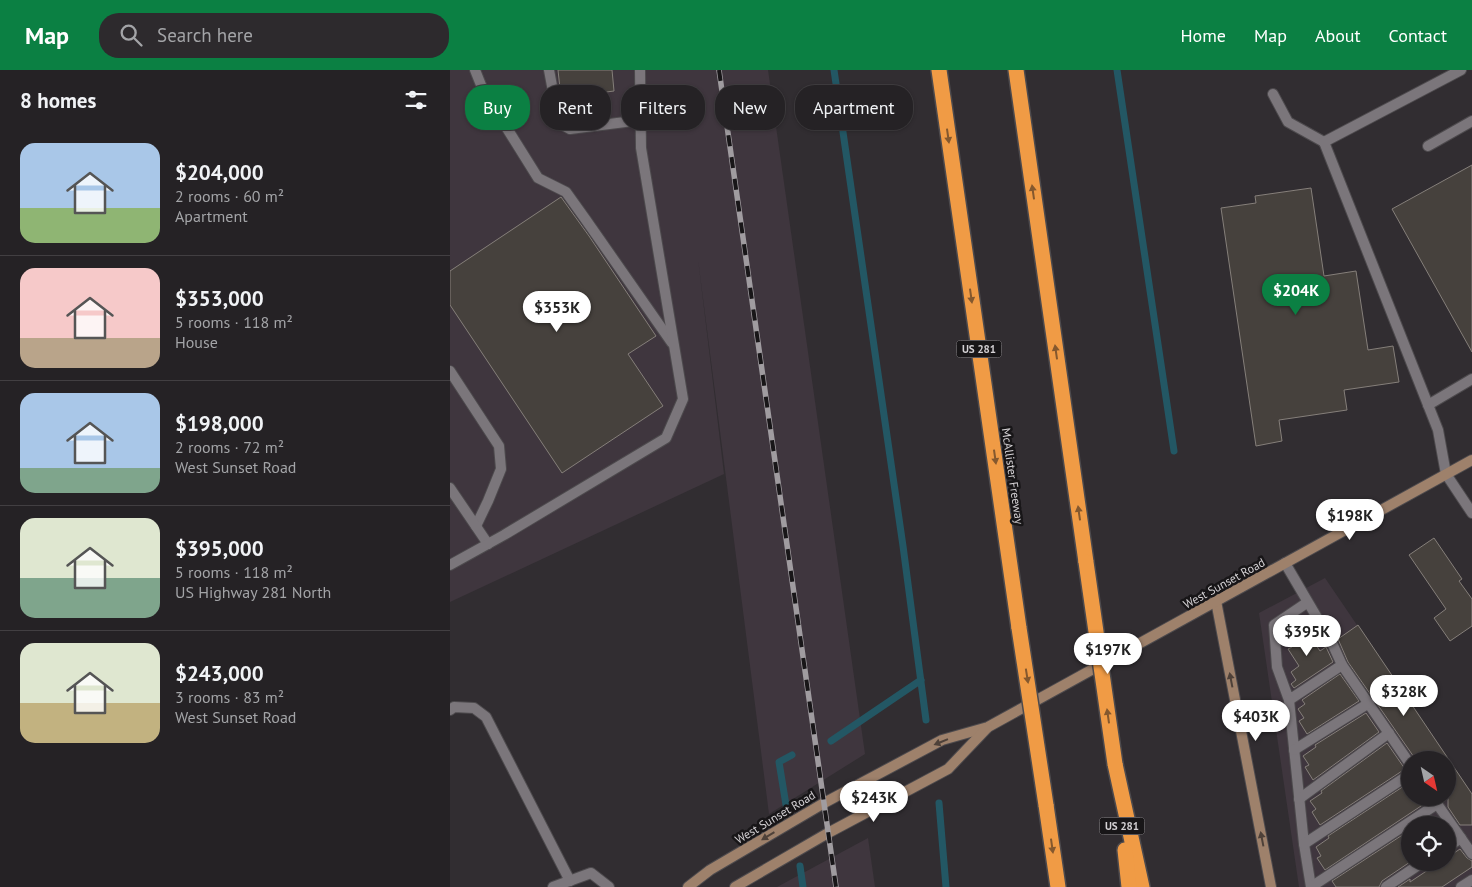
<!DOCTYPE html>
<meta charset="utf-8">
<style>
body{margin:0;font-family:"PT Sans",sans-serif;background:#2d2a2d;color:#f1f3f6;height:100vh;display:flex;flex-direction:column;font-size:19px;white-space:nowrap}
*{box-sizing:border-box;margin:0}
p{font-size:16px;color:#a3a4a7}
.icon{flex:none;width:28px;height:28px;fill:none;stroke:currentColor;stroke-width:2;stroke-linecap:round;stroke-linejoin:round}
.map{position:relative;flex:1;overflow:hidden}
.panel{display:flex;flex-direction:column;background:#252225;width:450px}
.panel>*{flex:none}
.hud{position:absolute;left:15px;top:15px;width:475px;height:45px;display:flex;gap:10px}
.needle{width:32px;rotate:146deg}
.buttons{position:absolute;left:951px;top:681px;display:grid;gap:10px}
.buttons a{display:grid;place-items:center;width:55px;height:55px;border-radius:50%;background:#252225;box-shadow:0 1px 4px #0004,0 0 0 1px #423f42;font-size:25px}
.price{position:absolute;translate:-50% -42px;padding:0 11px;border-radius:18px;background:#fff;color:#222;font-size:16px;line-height:32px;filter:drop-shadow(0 1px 2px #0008)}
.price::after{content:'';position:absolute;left:50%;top:30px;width:15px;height:11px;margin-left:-8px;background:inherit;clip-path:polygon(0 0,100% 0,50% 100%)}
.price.selected{background:#0b8043;color:#fff}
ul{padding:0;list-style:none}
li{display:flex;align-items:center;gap:15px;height:125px;padding:0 20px}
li+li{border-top:1px solid #423f42}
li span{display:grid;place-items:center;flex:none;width:140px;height:100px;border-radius:15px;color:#555}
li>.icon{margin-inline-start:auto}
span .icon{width:60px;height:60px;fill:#fffc;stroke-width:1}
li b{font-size:21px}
h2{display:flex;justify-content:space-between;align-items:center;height:60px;padding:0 20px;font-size:21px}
.pill{padding:0 18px;border-radius:20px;background:#252225;box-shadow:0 1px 4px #0004,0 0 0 1px #423f42;font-size:18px;line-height:45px}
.pill.selected{background:#0b8043;color:#fff}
header{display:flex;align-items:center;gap:30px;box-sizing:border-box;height:70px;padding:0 25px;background:#0b8043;color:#fff}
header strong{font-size:24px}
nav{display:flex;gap:28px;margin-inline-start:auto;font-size:18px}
.search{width:350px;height:45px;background:#2d2a2d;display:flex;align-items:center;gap:12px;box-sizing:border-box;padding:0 18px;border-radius:20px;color:#a3a4a7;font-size:19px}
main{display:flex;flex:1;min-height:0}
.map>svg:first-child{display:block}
.built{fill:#3f363e;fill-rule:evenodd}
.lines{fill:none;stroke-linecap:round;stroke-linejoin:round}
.stream{stroke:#235764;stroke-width:7}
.building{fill:#46413d;stroke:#857f7a}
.service-casing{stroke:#4d4a4d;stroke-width:12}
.minor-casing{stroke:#4d4a4d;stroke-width:12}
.secondary-casing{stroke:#4d4a4d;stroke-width:12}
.motorway-casing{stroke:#4d4a4d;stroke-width:18}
.service{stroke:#7b767b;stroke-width:10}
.minor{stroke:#7b767b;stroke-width:10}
.secondary{stroke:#9e816b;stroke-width:10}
.motorway{stroke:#f09b45;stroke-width:15}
.rail-casing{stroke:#a09ca0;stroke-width:5.5}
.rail{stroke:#181618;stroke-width:4;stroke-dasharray:11;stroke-linecap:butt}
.motorway-bridge-casing{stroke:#4d4a4d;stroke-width:18;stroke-linecap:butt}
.motorway-bridge{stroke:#f09b45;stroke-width:15}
.oneway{fill:#84582e}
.oneway2{fill:#4e4139}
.labels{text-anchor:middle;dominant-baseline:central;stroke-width:5;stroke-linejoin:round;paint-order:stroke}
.shield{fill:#181618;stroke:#9c999c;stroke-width:1}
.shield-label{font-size:11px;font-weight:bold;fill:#d4d1d4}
.street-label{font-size:12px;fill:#d4d1d4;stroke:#181618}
</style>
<header>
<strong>Map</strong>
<div class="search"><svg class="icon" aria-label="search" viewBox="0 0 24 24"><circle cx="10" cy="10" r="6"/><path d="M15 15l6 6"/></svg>Search here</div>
<nav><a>Home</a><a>Map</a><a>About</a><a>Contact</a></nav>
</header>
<main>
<section class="panel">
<h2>8 homes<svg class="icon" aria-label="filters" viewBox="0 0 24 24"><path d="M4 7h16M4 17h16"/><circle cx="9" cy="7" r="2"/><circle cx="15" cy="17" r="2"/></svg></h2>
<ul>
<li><span style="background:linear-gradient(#a9c7e8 65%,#8fb573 0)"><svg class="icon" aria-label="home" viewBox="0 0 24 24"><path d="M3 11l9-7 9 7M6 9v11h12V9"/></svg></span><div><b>$204,000</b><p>2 rooms · 60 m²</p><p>Apartment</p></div></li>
<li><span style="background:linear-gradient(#f6c9c9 70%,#b9a48a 0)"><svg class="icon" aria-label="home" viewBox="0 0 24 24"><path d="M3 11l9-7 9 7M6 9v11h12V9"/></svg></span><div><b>$353,000</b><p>5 rooms · 118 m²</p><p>House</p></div></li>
<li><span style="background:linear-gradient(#a9c7e8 75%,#7fa58c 0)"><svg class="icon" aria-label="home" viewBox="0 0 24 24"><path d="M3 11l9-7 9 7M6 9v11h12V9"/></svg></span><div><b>$198,000</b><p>2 rooms · 72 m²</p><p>West Sunset Road</p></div></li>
<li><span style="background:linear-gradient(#dfe7d0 60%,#7fa58c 0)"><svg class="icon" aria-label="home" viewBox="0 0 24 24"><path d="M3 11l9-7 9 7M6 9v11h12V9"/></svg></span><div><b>$395,000</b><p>5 rooms · 118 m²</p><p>US Highway 281 North</p></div></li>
<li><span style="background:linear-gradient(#dfe7d0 60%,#c2b280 0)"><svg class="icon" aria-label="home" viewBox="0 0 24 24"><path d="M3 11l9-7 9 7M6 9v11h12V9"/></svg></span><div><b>$243,000</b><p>3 rooms · 83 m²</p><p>West Sunset Road</p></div></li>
</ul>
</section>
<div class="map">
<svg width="1022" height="817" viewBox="0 0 1022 817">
<rect width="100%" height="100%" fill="#312d31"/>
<g class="built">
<polygon points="0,0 318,0 415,684 319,744 248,189 274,404 0,532"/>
<path d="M 875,508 L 1022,724 L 1022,817 L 849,817 L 809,543 ZM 960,690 L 998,690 L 998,728 L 960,728 ZM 960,755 L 998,755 L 998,792 L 960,792 Z"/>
<polygon points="418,768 425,817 327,817"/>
</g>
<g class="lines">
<g class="stream">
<polyline points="384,0 453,476 476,650"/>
<polyline points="667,0 724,381"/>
<polyline points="381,671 471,610"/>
<polyline points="489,733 496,817"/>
<polyline points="336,735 329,692 342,685"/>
<polyline points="350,796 353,817"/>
</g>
</g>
<g class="building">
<polygon points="108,0 162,0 164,21 111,28"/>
<polygon points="1022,95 1022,282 942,139"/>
<polygon points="861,118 874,206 906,201 918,280 943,276 949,312 894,320 897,340 829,350 832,371 806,376 771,138 806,133 805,126"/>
<polygon points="111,127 139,166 206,266 178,284 213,336 112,403 0,235 0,201"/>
<polygon points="984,468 1012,509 1009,511 1022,529 1022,556 1000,571 984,548 996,539 959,485"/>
<polygon points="908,555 1022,724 1022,755 1010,755 998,737 998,690 966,690 898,592 888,569"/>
<polygon points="854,557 870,581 876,577 883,592 844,618 841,614 846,610 841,602 849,596 838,579 842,577 837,569"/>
<polygon points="890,604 909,631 857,664 849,651 854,648 848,639 855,634 852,630"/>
<polygon points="916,643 929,662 863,710 855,697 859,695 853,686 866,677 865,675"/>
<polygon points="937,673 955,699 870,755 862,742 866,739 860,731 872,723 871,721"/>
<polygon points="960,712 960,728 969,728 974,734 875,800 867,788 871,786 866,777 879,768 878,766"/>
<polygon points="982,746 988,755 968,755"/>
<polygon points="960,760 960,792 932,811 929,817 886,817 882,811"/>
<polygon points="1010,779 1017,788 1022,791 1022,797 992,817 948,817 960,809 960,812 990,792 998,792 998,787"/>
</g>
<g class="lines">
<g class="service-casing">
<g id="service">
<polyline points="25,0 33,20 88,108 116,122 136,150 222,273"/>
<polyline points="99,0 109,53 120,59 191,50"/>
<polyline points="823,24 838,52 874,72"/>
<polyline points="978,76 1022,51"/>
<polyline points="0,301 49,376 51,399 38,431 26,456"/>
<polyline points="978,335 1022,309"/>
<polyline points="996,404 988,360 874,72 1011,0"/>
<polyline points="0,418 38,474"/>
<polyline points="835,493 882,573 892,595 839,630 827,597 824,555 858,532"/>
<polyline points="0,495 54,465 216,368 233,329 191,78 190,0"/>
<polyline points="892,595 960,694"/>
<polyline points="839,630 854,774 861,817"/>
<polyline points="0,640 4,637 24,638 36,647 120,811"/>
<polyline points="844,680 919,633"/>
<polyline points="983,728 1022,784"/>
<polyline points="849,729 939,663"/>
<polyline points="854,774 960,704"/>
<polyline points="998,777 1011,768"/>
<polyline points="103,817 141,803 159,817"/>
<polyline points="861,817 987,734"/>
<polyline points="936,817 973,792"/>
<polyline points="1011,817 1022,810"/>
</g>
</g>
<g class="minor-casing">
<polyline id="minor" points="996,404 1022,443"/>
</g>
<g class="secondary-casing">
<g id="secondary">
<polyline points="766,531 821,817"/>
<polyline points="238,817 260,800 374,733 492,670 538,657 1022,390"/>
<polyline points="285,817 378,763 498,699 537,658"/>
</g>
</g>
<g class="motorway-casing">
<g id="motorway">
<polyline points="489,0 569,558"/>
<polyline points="566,0 636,492"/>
<polyline points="665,694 692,817"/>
<polyline points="596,735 608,817"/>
<polyline points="675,780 679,817"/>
</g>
</g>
<use href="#service" class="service"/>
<use href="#minor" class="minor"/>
<use href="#secondary" class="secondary"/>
<use href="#motorway" class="motorway"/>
<g class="rail-casing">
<polyline id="rail" points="269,0 386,817"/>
</g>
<use href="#rail" class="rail"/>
<g class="motorway-bridge-casing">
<g id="motorway-bridge">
<polyline points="636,492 665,694"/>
<polyline points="569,558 596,735"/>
</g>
</g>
<use href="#motorway-bridge" class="motorway-bridge"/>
</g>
<defs><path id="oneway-solid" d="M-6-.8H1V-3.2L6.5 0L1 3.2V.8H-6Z" transform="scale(1.25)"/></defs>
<g class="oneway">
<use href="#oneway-solid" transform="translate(498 66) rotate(82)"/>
<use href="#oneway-solid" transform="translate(583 122) rotate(-98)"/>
<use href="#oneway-solid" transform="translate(521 226) rotate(82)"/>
<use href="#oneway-solid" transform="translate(606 282) rotate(-98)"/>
<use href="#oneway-solid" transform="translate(545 387) rotate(82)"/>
<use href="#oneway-solid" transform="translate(629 443) rotate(-98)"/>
<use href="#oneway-solid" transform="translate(577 606) rotate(81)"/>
<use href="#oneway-solid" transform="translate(658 646) rotate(-98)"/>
<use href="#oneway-solid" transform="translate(602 776) rotate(82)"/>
</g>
<g class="oneway2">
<use href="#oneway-solid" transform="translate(781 610) rotate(-101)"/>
<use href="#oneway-solid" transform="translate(491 672) rotate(158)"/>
<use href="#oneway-solid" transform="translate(318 766) rotate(149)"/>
<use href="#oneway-solid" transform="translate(812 769) rotate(-101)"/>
</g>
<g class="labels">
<g class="shield">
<rect x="506.5" y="270.5" width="45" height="17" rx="4"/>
<rect x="649.5" y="747.5" width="45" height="17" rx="4"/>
</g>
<g class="shield-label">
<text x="529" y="279">US 281</text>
<text x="672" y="756">US 281</text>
</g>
<g class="street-label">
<text transform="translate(563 406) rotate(82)">McAllister Freeway</text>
<text transform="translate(774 513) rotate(-29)">West Sunset Road</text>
<text transform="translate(325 747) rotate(-31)">West Sunset Road</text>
</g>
</g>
</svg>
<div class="buttons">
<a><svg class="needle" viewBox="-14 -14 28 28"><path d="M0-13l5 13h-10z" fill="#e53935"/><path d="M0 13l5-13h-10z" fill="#a3a4a7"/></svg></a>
<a><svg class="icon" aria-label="locate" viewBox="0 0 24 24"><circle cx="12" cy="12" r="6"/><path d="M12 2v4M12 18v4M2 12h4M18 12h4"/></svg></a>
</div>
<b class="price selected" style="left:846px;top:246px">$204K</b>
<b class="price" style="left:107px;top:263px">$353K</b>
<b class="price" style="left:900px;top:471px">$198K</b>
<b class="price" style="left:857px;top:587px">$395K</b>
<b class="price" style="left:658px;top:605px">$197K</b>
<b class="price" style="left:954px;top:647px">$328K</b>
<b class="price" style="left:806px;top:672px">$403K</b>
<b class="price" style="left:424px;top:753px">$243K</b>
<div class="hud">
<a class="pill selected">Buy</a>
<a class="pill">Rent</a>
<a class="pill">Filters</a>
<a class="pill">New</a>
<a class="pill">Apartment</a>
</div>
</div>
</main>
